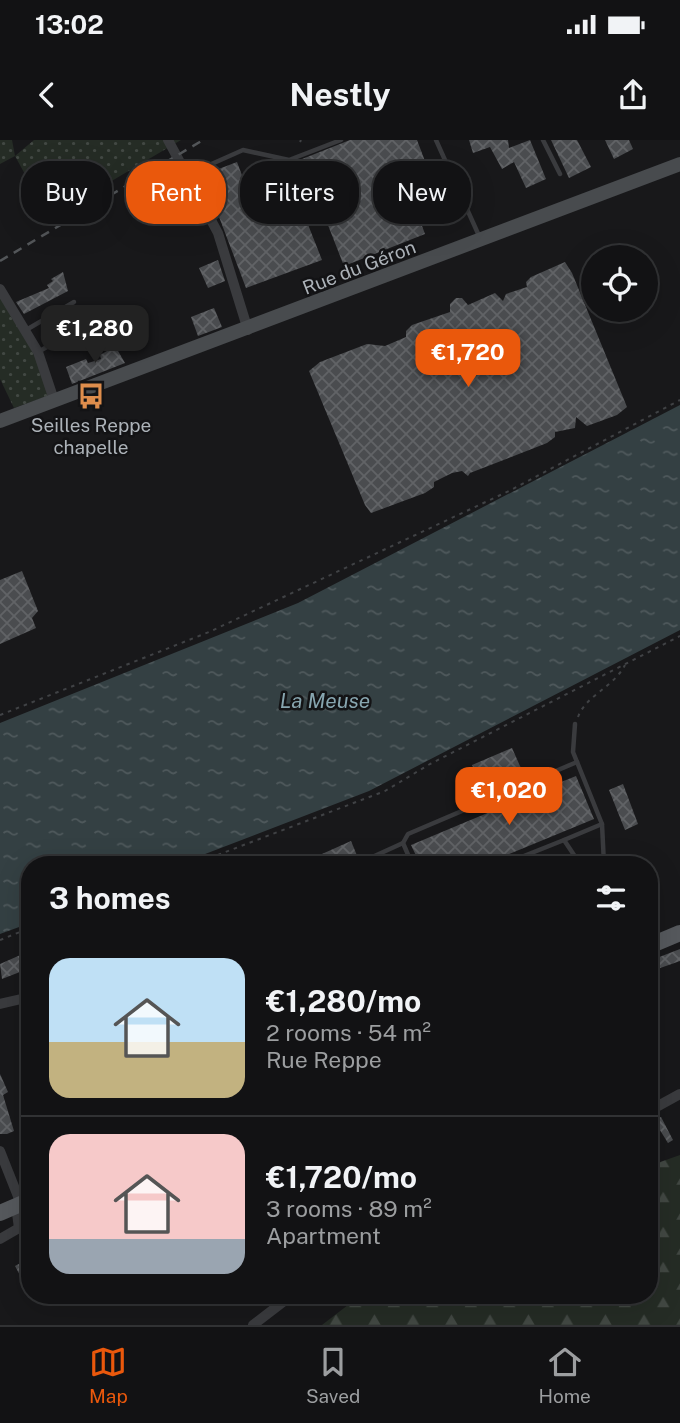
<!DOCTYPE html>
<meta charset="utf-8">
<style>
body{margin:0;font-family:"Public Sans",sans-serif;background:#1b1b1d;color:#f1f3f6;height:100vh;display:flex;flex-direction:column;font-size:26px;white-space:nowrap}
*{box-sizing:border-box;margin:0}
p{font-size:23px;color:#9c9ea0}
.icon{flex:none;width:38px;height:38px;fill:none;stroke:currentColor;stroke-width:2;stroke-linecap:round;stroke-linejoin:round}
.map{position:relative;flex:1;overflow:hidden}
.panel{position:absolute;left:21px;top:716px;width:637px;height:448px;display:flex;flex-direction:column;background:#121214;border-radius:28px;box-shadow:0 7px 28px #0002,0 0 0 2px #313234}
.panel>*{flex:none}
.top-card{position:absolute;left:21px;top:21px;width:639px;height:63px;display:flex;gap:14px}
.controls{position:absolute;left:581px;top:105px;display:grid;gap:14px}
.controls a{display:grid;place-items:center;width:77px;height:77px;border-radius:50%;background:#121214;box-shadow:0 7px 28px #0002,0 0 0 2px #313234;font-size:35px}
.price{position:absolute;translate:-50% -60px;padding:0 16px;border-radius:14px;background:#ea580c;color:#fff;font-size:23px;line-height:46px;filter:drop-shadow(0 2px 4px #0008)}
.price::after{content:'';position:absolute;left:50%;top:42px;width:21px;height:16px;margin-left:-10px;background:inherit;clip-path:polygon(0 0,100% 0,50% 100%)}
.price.selected{background:#222;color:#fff}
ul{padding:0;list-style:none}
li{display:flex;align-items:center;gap:21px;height:175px;padding:0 28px}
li+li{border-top:2px solid #313234}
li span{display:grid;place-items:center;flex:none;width:196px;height:140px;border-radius:21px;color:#555}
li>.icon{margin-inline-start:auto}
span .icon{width:84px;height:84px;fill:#fffc;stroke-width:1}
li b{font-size:30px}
h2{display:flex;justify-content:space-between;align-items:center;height:84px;padding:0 28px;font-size:30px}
.chip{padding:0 24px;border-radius:28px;background:#121214;box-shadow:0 7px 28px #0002,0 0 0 2px #313234;font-size:24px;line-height:63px}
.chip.selected{background:#ea580c;color:#fff}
.status{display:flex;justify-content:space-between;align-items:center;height:49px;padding:0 35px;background:#121214;direction:ltr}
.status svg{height:19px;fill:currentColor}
header{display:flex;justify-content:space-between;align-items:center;height:91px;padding:0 28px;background:#121214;font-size:32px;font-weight:700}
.tabs{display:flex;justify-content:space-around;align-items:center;height:98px;border-top:2px solid #313234;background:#121214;font-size:19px;color:#9c9ea0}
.tabs a{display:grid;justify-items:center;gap:4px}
.tabs .selected{color:#ea580c}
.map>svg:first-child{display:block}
.grass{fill:url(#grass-dots)}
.forest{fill:url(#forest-firs)}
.water{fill:url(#water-ripples)}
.building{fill:url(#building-cross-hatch)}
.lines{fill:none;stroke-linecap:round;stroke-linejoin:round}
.path{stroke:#404245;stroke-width:2;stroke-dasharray:3.5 5;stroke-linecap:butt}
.service{stroke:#3a3b3e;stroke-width:4.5}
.minor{stroke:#3a3b3e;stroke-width:10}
.secondary{stroke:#484b4e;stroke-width:14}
.primary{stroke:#56595d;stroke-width:16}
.rail{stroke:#535659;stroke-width:2.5;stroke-dasharray:9 7;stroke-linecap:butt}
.labels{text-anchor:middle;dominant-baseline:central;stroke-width:5;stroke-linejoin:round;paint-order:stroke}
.street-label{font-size:19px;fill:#acb2b8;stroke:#131315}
.poi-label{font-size:19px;fill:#acb2b8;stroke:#131315}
.water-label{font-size:21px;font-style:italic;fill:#87a5af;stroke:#131315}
</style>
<div class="status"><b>13:02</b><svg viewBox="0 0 49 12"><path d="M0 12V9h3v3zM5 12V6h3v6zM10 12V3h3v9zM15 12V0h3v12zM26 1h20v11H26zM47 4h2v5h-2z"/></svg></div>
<header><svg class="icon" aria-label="back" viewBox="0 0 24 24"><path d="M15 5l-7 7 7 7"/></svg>Nestly<svg class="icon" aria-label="share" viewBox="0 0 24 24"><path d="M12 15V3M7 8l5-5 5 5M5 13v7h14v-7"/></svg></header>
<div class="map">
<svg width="680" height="1185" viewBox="0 0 680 1185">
<defs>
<pattern id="grass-dots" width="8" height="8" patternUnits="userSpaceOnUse" patternTransform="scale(1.75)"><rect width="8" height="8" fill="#252c25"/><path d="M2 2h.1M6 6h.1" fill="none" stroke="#424843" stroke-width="1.8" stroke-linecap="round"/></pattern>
<pattern id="forest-firs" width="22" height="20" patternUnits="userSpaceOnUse" patternTransform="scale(1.75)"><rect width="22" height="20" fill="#252c25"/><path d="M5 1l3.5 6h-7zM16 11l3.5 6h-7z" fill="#424843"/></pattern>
<pattern id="water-ripples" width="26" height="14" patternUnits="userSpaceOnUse" patternTransform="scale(1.75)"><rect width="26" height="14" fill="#344043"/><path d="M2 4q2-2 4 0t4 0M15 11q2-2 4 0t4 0" fill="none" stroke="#4f595c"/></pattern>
<pattern id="building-cross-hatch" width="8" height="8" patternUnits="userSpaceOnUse" patternTransform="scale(1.75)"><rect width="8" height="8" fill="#4a4c4f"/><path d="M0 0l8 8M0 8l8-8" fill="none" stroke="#616366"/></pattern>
</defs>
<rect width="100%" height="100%" fill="#18181a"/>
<g class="grass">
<polygon points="0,0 12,0 15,16 34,0 181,0 49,78 15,16 0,24"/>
<polygon points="0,149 26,191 53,254 14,268 0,239"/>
</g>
<polygon class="forest" points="680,1015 680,1185 322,1185 361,1155 649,1155 649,1026"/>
<polygon class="water" points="680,265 680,490 369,651 179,724 30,724 30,783 0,794 0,583 298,463"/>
<g class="building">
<polygon points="350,0 417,0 428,29 434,26 445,55 415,67 425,94 344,126 324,75 307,82 322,120 246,148 213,61 210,62 205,53 209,51 203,35 237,22 252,62 295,46 287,25"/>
<polygon points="469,0 508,0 509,8 530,0 546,39 526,48 514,22 502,29 490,7 473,13"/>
<polygon points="551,0 577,0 591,27 569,38"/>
<polygon points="605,0 629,0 633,9 614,19"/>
<polygon points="183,44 196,68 173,80 165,63 173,58 169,53"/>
<polygon points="218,120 225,141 208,148 199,128"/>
<polygon points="565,122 572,133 627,267 617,275 587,286 576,277 575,288 555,292 555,297 547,303 470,333 468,336 462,331 452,333 434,342 434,347 425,353 371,373 365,365 309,231 320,222 367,204 385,206 406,197 406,191 412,185 450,172 450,164 456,158 462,158 468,165 495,153 503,161 506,154 527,147 526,142 531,137"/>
<polygon points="63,132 68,151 24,174 16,162 49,148 47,145 53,141 51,139"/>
<polygon points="214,168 222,187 198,196 191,177"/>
<polygon points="114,204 125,223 72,244 66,227 86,219 88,223 101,219 100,215 107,211 105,208"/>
<polygon points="22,431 38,471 32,478 36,488 0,504 0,440"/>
<polygon points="512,608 524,635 513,639 515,643 497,651 495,647 484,652 472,625"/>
<polygon points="576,636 594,679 485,724 420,724 411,705 504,666 501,660 519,652 522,658"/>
<polygon points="623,644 638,684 625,690 609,650"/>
<polygon points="351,701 358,718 346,724 326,724 322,714"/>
<polygon points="680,809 680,821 649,832 649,821"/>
<polygon points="25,813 30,828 2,839 0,824"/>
<polygon points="0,934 8,952 3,955 14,991 7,994 0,994"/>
<polygon points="654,977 655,980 661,977 673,1000 668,1003 658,987 649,992 649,978"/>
<polygon points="30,1118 30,1154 15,1126"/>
</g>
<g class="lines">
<g class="path">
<polyline points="300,2 301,0"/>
<polyline points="0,575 209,492 509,351 680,260"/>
<path d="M 578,577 C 586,555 613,548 625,525"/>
<polyline points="194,724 385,651 430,624 680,496"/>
<polyline points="0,800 30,788"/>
</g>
<g class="service">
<polyline points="436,0 480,98"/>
<polyline points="543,0 560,34"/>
<polyline points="189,34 243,10 289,20 341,0"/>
<polyline points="26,190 74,162"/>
<polyline points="38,212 91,182"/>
<polyline points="575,584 573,612 602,684 604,724"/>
<polyline points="357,724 403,703"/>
<polyline points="412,724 403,703 408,694 577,622"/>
<polyline points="504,724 564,700"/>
<polyline points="580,724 564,700 602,684"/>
</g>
<g class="minor">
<polyline points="168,0 218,93 248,190"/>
<polyline points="0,149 38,212 54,260"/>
<polyline points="0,864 30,857"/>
<polyline points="649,971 680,954"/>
<polyline points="0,1011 21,1064"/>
<polyline points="0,1099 19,1088 16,1066"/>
<polyline points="253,1185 292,1155"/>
</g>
<polyline class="secondary" points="0,281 680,24"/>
<g class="primary">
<polyline points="649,806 680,793"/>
<polyline points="0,1073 30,1060"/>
</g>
<polyline class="rail" points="0,121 203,0"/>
</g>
<defs>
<g id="bus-bare" transform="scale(2.1)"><path d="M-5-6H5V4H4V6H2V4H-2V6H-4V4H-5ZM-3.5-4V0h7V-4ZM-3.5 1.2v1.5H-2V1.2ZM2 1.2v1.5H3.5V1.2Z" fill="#de8d4c" stroke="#131315" stroke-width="2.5" paint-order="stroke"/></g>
</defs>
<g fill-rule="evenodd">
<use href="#bus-bare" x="91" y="256"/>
</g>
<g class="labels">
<g class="street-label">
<text transform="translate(359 127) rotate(-21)">Rue du Géron</text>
</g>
<g class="poi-label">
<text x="91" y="285">Seilles Reppe<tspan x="91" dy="22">chapelle</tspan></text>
</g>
<g class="water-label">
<text x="325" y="560">La Meuse</text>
</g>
</g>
</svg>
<div class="controls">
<a><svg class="icon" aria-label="locate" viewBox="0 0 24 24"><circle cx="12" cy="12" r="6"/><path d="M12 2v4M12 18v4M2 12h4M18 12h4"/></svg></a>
</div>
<b class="price selected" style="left:95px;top:225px">€1,280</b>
<b class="price" style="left:468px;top:249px">€1,720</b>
<b class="price" style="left:509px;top:687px">€1,020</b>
<div class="top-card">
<a class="chip">Buy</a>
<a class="chip selected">Rent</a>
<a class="chip">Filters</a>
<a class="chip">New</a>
</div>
<section class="panel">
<h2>3 homes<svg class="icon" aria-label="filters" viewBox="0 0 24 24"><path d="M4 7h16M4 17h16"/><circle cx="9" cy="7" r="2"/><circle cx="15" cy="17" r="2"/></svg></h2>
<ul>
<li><span style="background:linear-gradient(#bfe0f5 60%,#c2b280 0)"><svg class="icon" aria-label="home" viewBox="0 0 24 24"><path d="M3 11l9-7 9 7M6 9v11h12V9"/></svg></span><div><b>€1,280/mo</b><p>2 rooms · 54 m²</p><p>Rue Reppe</p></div></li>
<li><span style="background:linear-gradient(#f6c9c9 75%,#9aa5b1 0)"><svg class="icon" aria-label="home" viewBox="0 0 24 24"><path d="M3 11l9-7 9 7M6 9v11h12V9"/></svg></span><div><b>€1,720/mo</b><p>3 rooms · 89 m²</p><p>Apartment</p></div></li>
</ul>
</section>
</div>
<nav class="tabs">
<a class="selected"><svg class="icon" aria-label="map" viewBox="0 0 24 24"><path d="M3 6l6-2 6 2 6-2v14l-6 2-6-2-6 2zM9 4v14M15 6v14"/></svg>Map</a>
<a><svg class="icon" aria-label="saved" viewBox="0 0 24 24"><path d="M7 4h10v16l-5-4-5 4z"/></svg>Saved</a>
<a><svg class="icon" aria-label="home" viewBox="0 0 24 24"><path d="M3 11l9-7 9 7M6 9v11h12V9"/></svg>Home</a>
</nav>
